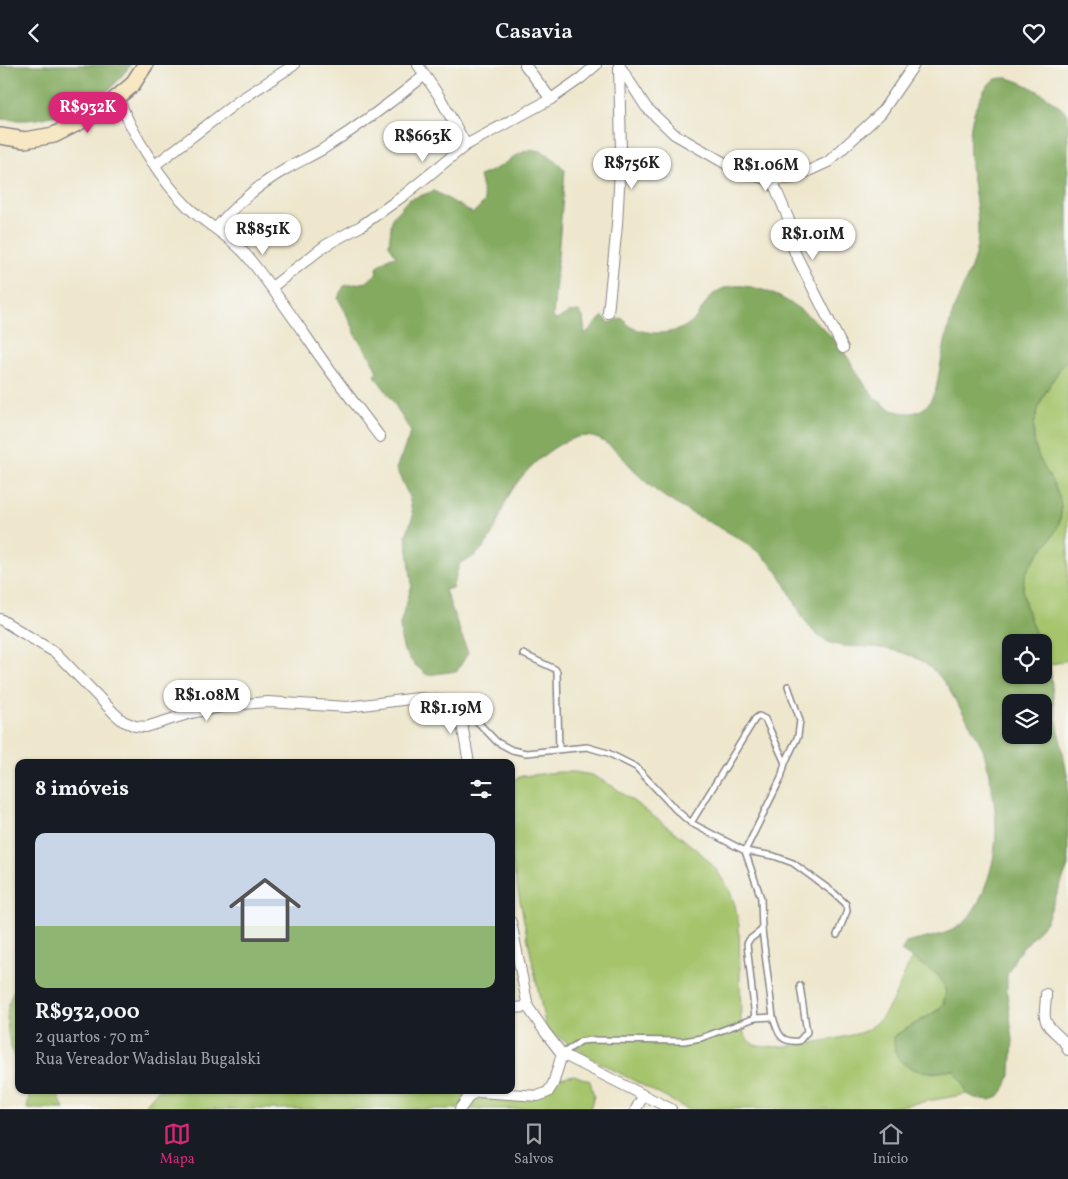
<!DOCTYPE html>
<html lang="pt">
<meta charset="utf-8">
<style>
body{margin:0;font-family:Vollkorn,serif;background:#20242c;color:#f1f3f6;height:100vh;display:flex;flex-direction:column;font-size:19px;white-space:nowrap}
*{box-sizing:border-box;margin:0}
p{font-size:16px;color:#9ea1a6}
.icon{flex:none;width:28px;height:28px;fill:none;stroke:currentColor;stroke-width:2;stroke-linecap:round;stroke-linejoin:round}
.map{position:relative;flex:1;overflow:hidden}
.panel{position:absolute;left:15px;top:694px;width:500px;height:335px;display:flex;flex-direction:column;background:#171b24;border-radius:10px;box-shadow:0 1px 4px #0004}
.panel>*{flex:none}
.fabs{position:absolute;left:1002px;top:569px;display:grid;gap:10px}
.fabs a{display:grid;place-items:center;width:50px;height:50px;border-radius:10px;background:#171b24;box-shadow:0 1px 4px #0004;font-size:25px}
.price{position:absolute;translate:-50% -42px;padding:0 11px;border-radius:18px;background:#fff;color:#222;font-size:16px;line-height:32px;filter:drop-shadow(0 1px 2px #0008)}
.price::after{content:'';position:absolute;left:50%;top:30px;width:15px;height:11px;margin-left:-8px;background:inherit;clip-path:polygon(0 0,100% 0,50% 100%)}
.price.on{background:#db2777;color:#fff}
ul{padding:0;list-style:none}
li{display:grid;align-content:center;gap:10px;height:265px;padding:0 20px}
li+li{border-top:1px solid #363941}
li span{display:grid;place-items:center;height:155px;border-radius:10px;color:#555}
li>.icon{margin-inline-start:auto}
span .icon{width:90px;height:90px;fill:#fffc;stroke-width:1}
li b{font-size:21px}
h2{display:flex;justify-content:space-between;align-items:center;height:60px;padding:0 20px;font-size:21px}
header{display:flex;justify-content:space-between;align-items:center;height:65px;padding:0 20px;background:#171b24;font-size:22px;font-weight:600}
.tab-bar{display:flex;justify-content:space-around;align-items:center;height:70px;border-top:1px solid #363941;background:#171b24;font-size:14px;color:#9ea1a6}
.tab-bar a{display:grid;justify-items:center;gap:2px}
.tab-bar .on{color:#db2777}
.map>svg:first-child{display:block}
.green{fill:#a5c46c;stroke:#647354}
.forest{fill:#84aa60;stroke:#53664e;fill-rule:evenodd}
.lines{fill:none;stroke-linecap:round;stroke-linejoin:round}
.lane-casing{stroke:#888484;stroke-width:8}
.street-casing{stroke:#888484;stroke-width:12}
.secondary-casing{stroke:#888484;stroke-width:18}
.lane{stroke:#fff;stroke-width:5}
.street{stroke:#fff;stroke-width:10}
.secondary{stroke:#f7e8c3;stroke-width:15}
</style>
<header><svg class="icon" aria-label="back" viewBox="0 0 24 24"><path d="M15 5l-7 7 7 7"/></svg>Casavia<svg class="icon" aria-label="heart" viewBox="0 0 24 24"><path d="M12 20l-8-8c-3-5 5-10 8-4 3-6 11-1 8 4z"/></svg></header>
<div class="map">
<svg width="1068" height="1044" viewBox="0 0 1068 1044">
<rect width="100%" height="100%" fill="#f6f6f2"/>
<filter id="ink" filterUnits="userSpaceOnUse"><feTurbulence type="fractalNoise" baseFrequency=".02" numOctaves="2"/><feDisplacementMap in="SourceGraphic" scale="10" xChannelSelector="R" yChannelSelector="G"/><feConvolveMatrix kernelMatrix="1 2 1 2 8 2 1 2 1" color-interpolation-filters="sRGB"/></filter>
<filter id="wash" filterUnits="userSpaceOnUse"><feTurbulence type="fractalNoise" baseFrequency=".0096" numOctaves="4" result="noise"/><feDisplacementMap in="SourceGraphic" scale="20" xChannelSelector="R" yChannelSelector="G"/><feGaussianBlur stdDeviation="1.12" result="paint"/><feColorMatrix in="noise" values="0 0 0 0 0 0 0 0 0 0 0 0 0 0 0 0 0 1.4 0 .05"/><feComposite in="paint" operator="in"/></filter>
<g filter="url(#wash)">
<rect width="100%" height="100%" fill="#eee7cd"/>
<g class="green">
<path d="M 1068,293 L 1068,595 L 1050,600 L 1044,588 L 1044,578 L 1039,577 C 1033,563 1023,538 1023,523 C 1023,491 1063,476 1061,442 C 1060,427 1047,410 1041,397 C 1021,360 1046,323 1068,293 Z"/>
<path d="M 558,707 L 575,707 L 592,710 L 614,722 L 672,765 L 703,790 L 715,803 L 729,824 L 735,840 L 739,861 L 741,956 C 743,966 744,973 753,979 C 765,988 847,973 862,967 C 866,965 872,962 875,959 C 891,947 903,911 912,892 C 920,898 931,903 938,910 C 945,918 948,929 943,939 C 940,946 903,965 894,971 L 932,1008 L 953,1005 L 962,1016 L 967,1029 L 884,1044 L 687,1044 L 591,993 L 546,964 L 511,792 L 511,716 L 522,711 Z"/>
<path d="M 19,918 L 19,1004 C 7,979 0,940 19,918 Z"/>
<polygon points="574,1010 590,1016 594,1031 590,1044 142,1044 158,1025 463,1025 482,1029 527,1029 559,1013"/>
<polygon points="27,1025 56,1025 64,1044 27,1044 29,1032"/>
</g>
<g class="forest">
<path d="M 0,0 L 131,0 C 125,7 119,14 113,21 C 97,36 64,49 43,53 C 29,56 14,55 0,54 Z"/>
<path d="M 1008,13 C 1032,20 1050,33 1068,49 L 1068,293 C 1046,323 1021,360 1041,397 C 1048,410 1060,427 1061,442 C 1064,476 1023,491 1023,523 C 1023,538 1033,563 1039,577 L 1011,578 L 1011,610 L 1044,610 L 1044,588 L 1050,600 L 1054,641 L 1068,715 L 1068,801 L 1046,857 L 1016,891 L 1007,910 L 1007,927 L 1013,975 L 1011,1007 L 1006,1022 L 997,1033 L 989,1035 L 975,1033 L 967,1029 L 962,1016 L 953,1005 C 934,1008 909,1010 897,991 C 894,986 894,977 894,971 L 937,946 L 943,940 L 946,927 L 944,919 L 938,910 L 901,886 L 906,878 C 923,873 946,871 961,860 C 973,850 981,833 986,819 C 999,785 998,751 990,715 C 988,704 986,692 982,682 C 975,667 967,654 958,640 C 951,628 944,614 933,605 C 916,589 893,584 871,582 C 850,581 833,584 816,569 C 797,551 790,520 772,500 C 738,463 684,452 647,418 C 628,402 607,365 578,372 C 552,378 522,407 509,430 C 499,449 495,474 477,489 C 473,493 466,495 460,498 L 452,523 L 445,525 L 468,588 L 457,606 L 427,610 L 413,598 L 404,586 L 401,574 L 400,559 L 412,520 L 406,470 L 413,451 L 409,431 L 396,404 L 411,367 L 391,333 L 375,311 L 377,307 L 371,293 L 356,271 L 354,264 L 338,233 L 344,221 L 367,217 L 376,209 L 378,201 L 389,193 L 396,191 L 389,180 L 392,153 L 408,135 L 434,126 L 473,148 L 485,136 L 479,111 C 519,98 527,63 565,105 L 553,253 L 557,255 L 569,247 L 579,246 L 583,252 L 585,269 L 603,251 L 610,258 L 622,253 C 625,256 629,261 633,263 C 652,271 679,270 694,255 C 702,246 707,232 718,226 C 738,214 768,225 787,236 C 800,244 815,255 826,266 C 833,273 840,281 846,290 C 861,312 875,346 906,348 C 923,349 930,339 936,324 C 941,299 945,272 953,247 C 959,228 970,210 975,190 C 988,138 953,85 980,33 C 983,27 987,19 994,15 C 997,13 1004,13 1008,13 ZM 1011,638 L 1044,638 L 1044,670 L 1011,670 Z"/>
</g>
</g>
<g filter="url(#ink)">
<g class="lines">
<g class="lane-casing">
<g id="lane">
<polyline points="523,589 555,604 557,607 559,684"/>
<polyline points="461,640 497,677 512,685 526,688 587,682 608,688 636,702 675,744 691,758 745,786 774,791 793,798 834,828 846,839 847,846 837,870"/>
<polyline points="785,698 798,671 800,655 788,621"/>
<polyline points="691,758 755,654 759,651 765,654 785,698 781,713 745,786 761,833 762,865 773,952"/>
<polyline points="755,953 747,879 749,875 762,865"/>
<path d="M 562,989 L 581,976 L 592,975 L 684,976 L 701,973 L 755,953 L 773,952 C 778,967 779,978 799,976 L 807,967 L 800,921"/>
</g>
</g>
<g class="street-casing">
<g id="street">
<polyline points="418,0 439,31 466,80"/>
<polyline points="525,0 551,34"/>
<polyline points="619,0 646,42 674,69 742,108 772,115 793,113 828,97 881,48 914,0"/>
<path d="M 118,32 C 131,67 162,117 189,143 C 207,160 231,172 247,191 C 270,219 290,248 310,277 C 332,310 357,341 380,372"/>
<polyline points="155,100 240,35 294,0"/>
<polyline points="772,115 789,155 791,177 795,188 843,283"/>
<path d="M 216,163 C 235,140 260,119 286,104 C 298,97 311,91 323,84 C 359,61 392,37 425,10"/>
<polyline points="272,222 326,180 361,161 403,131 466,80 551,34 581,13 596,0"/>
<polyline points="608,248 617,160 621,85 619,2"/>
<polyline points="0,554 56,588 114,648 123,656 135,661 146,662 191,648 230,640 268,637 347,642 418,633 458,637 469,698"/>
<polyline points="511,857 528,942 545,967 562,989 671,1044"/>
<path d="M 1046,929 C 1046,937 1044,946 1045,953 C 1047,966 1065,971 1068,985"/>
<polyline points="511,943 528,942"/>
<polyline points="460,1044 470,1030 478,1027 538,1031 548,1027 553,1019 562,989"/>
<polyline points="636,1044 643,1031"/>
</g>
</g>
<g class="secondary-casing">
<polyline id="secondary" points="0,71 25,75 54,70 101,46 132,20 145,0"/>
</g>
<use href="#lane" class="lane"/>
<use href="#street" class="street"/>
<use href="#secondary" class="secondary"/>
</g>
</g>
</svg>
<div class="fabs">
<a><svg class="icon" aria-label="locate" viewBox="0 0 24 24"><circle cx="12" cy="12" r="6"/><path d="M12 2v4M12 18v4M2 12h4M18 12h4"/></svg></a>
<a><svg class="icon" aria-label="layers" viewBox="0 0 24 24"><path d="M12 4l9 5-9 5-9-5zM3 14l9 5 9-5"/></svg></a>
</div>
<b class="price on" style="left:88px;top:69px">R$932K</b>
<b class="price" style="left:423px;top:98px">R$663K</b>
<b class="price" style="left:632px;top:125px">R$756K</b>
<b class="price" style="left:766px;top:127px">R$1.06M</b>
<b class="price" style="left:263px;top:191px">R$851K</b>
<b class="price" style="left:813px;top:196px">R$1.01M</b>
<b class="price" style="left:207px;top:657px">R$1.08M</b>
<b class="price" style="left:451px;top:670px">R$1.19M</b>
<section class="panel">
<h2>8 imóveis<svg class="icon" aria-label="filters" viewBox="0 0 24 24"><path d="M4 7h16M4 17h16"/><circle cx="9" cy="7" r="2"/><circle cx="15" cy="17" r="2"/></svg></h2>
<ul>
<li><span style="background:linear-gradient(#c9d6e8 60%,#8fb573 0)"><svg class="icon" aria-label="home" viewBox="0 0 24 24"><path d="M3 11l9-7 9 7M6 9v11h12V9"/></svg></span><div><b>R$932,000</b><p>2 quartos · 70 m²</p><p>Rua Vereador Wadislau Bugalski</p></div></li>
</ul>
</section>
</div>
<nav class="tab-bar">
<a class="on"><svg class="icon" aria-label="map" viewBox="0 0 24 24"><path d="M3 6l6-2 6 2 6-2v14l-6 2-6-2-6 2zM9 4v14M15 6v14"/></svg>Mapa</a>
<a><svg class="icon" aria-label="saved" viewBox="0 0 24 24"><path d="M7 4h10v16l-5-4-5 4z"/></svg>Salvos</a>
<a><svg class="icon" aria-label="home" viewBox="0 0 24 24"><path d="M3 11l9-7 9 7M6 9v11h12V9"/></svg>Início</a>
</nav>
